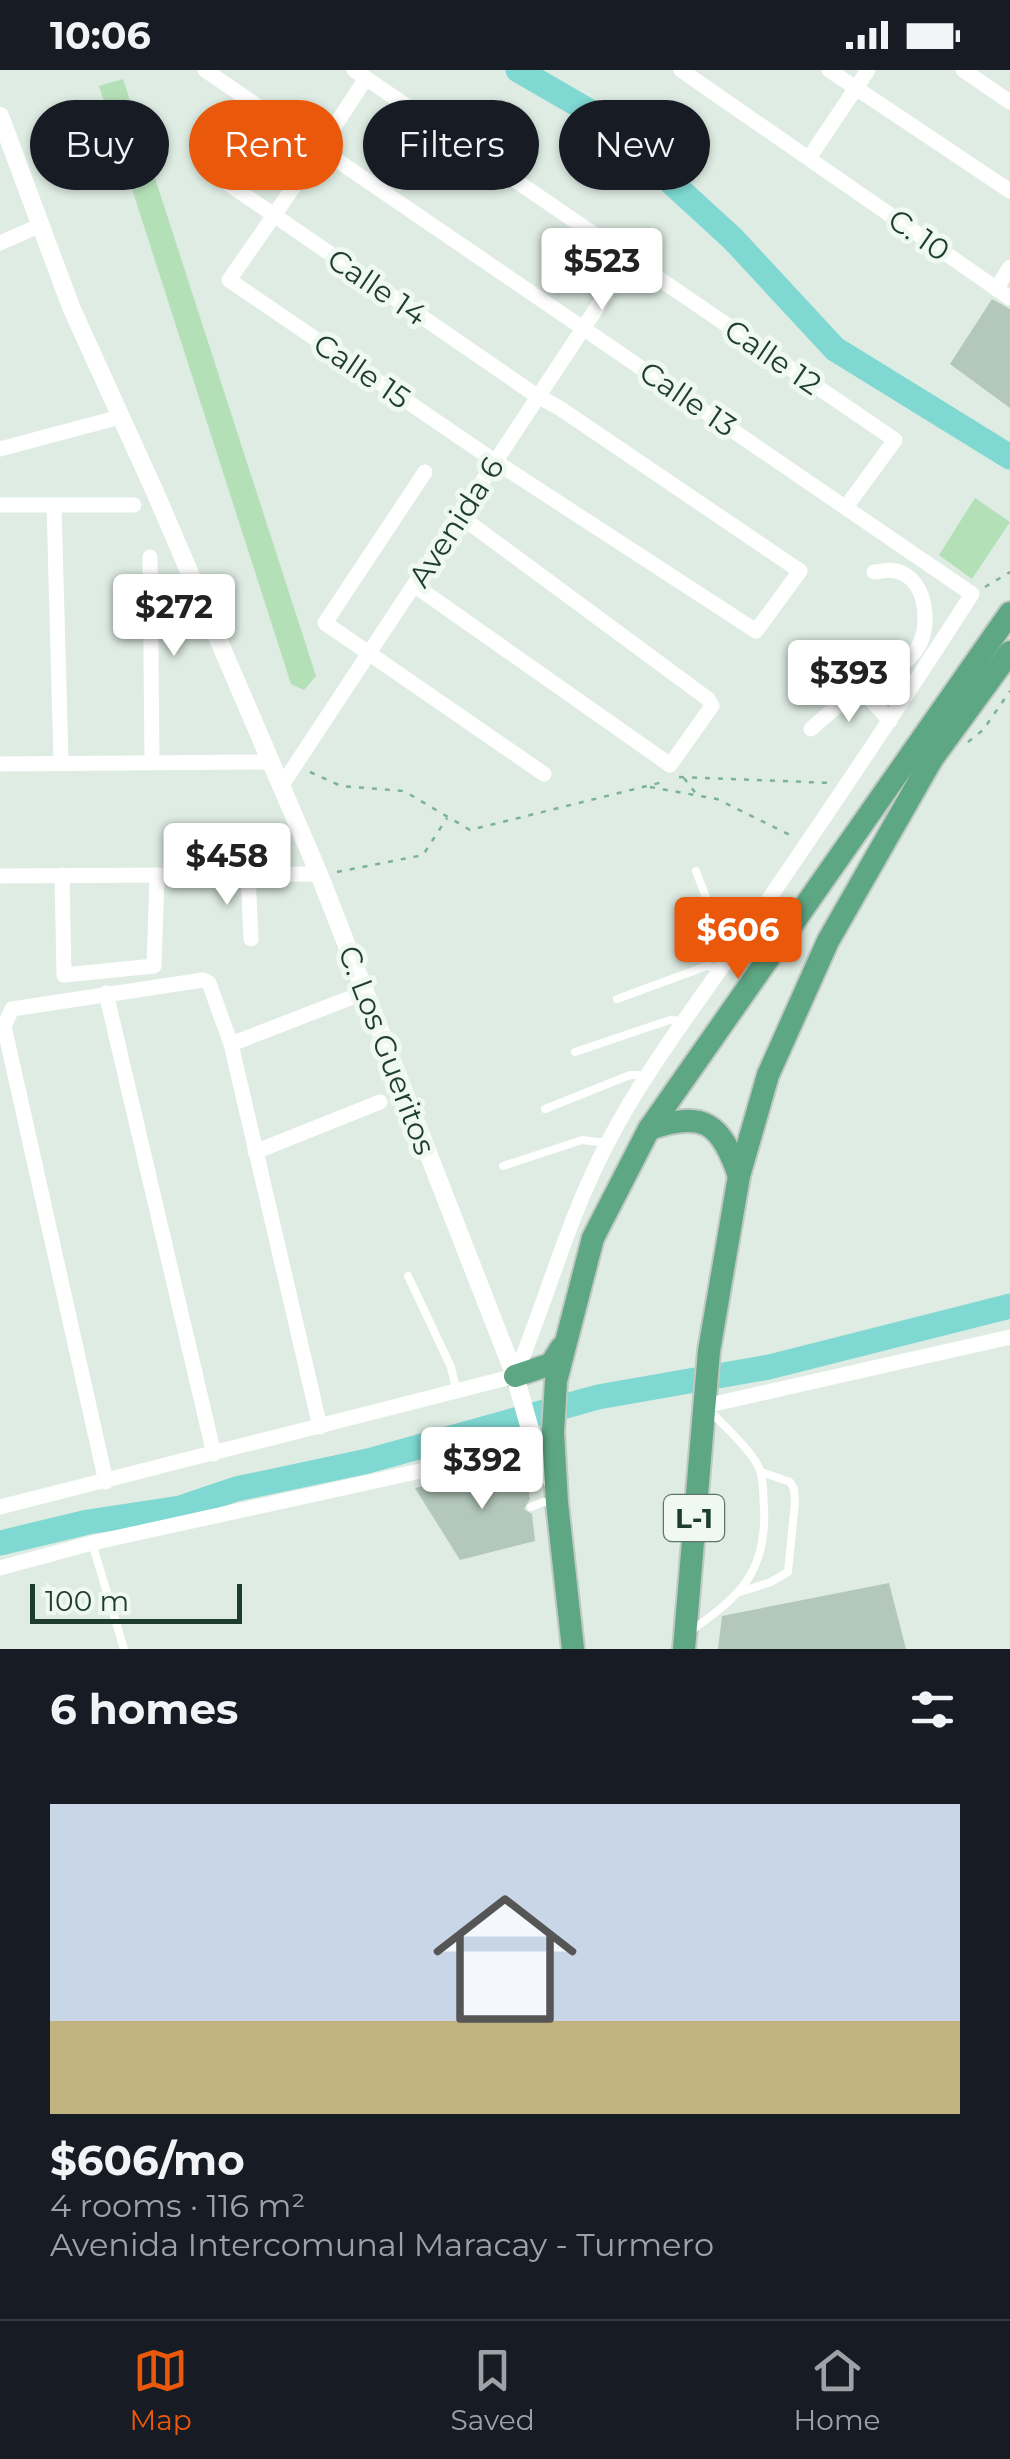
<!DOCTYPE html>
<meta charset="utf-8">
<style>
body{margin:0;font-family:Montserrat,sans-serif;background:#20242c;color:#f1f3f6;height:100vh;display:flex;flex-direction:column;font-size:38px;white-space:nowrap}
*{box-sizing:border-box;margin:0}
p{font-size:32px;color:#9ea1a6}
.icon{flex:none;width:55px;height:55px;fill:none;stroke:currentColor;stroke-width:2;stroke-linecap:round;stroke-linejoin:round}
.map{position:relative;height:1579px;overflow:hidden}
.side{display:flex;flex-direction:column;background:#171b24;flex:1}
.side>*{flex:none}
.hud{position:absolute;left:30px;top:30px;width:950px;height:90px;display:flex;gap:20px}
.scale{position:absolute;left:30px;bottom:25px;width:212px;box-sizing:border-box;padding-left:10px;border:5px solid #1e3d2e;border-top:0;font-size:28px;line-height:35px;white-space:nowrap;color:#1e3d2e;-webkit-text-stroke:8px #eff8f1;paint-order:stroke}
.price{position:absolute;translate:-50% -85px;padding:0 22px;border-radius:10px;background:#fff;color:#222;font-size:32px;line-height:65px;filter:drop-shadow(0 2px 5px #0008)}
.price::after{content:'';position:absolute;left:50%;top:60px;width:30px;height:22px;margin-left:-15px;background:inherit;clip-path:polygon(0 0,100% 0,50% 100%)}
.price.selected{background:#ea580c;color:#fff}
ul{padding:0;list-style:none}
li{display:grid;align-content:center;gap:20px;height:530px;padding:0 50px}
li span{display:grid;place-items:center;height:310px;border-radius:0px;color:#555}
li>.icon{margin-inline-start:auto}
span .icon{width:180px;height:180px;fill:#fffc;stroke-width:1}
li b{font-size:42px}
h2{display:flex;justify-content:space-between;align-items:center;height:120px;padding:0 50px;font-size:42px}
.chip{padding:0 35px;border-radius:45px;background:#171b24;box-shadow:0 2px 8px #0004;font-size:35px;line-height:90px}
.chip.selected{background:#ea580c;color:#fff}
.status{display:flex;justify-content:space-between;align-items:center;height:70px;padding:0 50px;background:#171b24;direction:ltr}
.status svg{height:28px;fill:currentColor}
.tabs{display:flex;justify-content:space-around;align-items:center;height:140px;border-top:2px solid #363941;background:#171b24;font-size:28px;color:#9ea1a6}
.tabs a{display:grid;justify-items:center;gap:5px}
.tabs .selected{color:#ea580c}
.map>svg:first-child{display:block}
.pitch{fill:#b4e0b7}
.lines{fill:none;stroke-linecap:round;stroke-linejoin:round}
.river{stroke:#7fd8d2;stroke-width:25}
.building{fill:#b3c7bb}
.primary-casing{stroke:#c0c9c4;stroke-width:26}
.path{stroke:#7bb395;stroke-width:2.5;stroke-dasharray:5 8;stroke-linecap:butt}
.service{stroke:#fff;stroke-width:8}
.minor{stroke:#fff;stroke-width:15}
.tertiary{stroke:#fff;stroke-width:18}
.primary{stroke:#5da784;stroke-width:22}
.labels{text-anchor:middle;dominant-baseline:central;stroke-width:10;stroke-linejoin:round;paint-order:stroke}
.shield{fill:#eff8f1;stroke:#5d7568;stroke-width:2.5}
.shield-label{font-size:28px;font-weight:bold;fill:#1e3d2e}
.street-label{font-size:30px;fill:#1e3d2e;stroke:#eff8f1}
</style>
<div class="status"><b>10:06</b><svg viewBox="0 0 49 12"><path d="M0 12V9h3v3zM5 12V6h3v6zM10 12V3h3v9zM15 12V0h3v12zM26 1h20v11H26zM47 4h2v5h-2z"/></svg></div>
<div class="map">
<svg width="1010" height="1579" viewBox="0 0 1010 1579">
<rect width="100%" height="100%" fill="#deece3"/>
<g class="pitch">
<polygon points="123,9 316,606 304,620 291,614 99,16"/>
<polygon points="975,428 1010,452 972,509 939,485"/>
</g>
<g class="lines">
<g class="river">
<polyline points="518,0 601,48 733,169 835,279 1010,387"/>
<polyline points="0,1473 88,1452 180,1438 236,1419 368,1391 598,1327 769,1297 1010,1236"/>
</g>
</g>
<g class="building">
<polygon points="992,229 1010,239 1010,338 950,294"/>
<polygon points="504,1398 526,1407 530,1429 524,1439 532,1444 535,1471 460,1490 415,1418"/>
<polygon points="889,1513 906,1579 718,1579 722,1546"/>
</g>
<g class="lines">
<g class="primary-casing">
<g id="primary">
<path d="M 649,1059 C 704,1040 721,1053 739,1106"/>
<polyline points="515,1306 551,1294 561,1278"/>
<polyline points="573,1579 557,1433 553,1362 556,1311 593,1168 649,1059 1010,543"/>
<polyline points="684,1579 709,1281 739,1106 768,1005 828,871 932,689 1010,582"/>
</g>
</g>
<g class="path">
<polyline points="985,517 1010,502"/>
<polyline points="968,672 983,660 1010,621"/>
<polyline points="310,702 341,716 404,721 470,760 667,711"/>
<polyline points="679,707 831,713"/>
<polyline points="684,708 697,725"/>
<polyline points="650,717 717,729 792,766"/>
<polyline points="337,802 423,785 447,748"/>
</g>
<g class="service">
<polyline points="696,801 720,864 732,883"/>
<polyline points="617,929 707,896 720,899"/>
<polyline points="575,982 670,950 684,951"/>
<polyline points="545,1039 630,1005 647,1005"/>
<polyline points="503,1096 582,1070 607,1073"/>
<polyline points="408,1206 451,1297 456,1319"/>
<polyline points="531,1437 543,1432 555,1433"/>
<polyline points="92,1473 124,1579"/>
<polyline points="740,1522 771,1512 788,1502 795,1432 794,1419 790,1412 761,1402"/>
<path d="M 689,1562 C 739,1527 767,1503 764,1438 C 763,1423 764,1405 756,1392 C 744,1373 725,1357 710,1341"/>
</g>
<g class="minor">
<polyline points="354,0 895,370 846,437"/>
<polyline points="681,0 1010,228"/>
<polyline points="829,0 1010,121"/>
<polyline points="963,0 1010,32"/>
<polyline points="809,88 868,0"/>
<path d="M 217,106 L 537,326 L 558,337 L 800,501 L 756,561 L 496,392 L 229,210 C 276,143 322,77 366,8"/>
<polyline points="0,173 41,155"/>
<polyline points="996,219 1010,197"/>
<polyline points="0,379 120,347"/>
<polyline points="425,402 325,553 544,704"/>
<polyline points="0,435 134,435"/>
<polyline points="54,435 61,691"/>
<polyline points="150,487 152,690"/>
<polyline points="414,515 670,695 712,636 708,629 460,446"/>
<polyline points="861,619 890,651"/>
<path d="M 811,659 C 826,645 842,632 859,621 C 877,609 904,598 916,580 C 931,560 928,517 904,504 C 894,498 884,501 874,502"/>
<polyline points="0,694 271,692"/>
<polyline points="282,715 629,189"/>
<polyline points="248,804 251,869"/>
<polyline points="62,805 64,905 154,896 157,805"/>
<polyline points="0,806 319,804"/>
<polyline points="106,923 214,1384"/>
<polyline points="231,974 363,923"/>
<polyline points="255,1082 380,1032"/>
<polyline points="705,1336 1010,1267"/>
<polyline points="106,1412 4,956 12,939 203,910 209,913 231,974 320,1357"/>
<path d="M 0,1437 L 515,1306 C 547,1229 568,1148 607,1074 C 644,1002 695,937 740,871 C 819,756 897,641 972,524 L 205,0"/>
<polyline points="0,1498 92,1473 534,1376"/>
</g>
<polyline class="tertiary" points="0,46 71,237 155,422 319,804 515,1306 539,1391 555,1415"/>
<use href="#primary" class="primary"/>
</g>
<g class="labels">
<rect class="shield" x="664" y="1425" width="60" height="46" rx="8"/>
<g class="shield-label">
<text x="694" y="1448">L-1</text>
</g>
<g class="street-label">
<text transform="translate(919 165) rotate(35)">C. 10</text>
<text transform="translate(377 217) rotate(34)">Calle 14</text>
<text transform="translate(773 287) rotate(34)">Calle 12</text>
<text transform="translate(362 301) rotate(34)">Calle 15</text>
<text transform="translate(688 329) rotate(34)">Calle 13</text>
<text transform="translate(456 452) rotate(-57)">Avenida 6</text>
<text transform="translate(387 980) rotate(69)">C. Los Gueritos</text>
</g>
</g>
</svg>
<div class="scale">100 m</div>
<b class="price" style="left:602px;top:243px">$523</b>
<b class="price" style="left:174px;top:589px">$272</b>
<b class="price" style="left:849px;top:655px">$393</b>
<b class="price" style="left:227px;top:838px">$458</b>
<b class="price selected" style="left:738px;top:912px">$606</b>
<b class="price" style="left:482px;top:1442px">$392</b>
<div class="hud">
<a class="chip">Buy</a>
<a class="chip selected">Rent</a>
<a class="chip">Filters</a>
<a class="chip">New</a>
</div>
</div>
<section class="side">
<h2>6 homes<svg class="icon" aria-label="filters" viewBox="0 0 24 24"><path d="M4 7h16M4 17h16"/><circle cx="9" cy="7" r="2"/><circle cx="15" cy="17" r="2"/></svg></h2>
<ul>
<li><span style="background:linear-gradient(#c9d6e8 70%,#c2b280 0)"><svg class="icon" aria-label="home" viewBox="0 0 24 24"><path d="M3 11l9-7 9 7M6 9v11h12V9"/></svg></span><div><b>$606/mo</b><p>4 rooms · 116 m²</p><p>Avenida Intercomunal Maracay - Turmero</p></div></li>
</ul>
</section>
<nav class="tabs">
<a class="selected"><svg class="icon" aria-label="map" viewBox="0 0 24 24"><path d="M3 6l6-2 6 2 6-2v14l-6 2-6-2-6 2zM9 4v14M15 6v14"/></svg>Map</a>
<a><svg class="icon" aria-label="saved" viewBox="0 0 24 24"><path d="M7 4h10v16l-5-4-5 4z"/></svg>Saved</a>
<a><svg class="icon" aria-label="home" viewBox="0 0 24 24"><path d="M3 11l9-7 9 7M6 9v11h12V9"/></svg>Home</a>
</nav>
